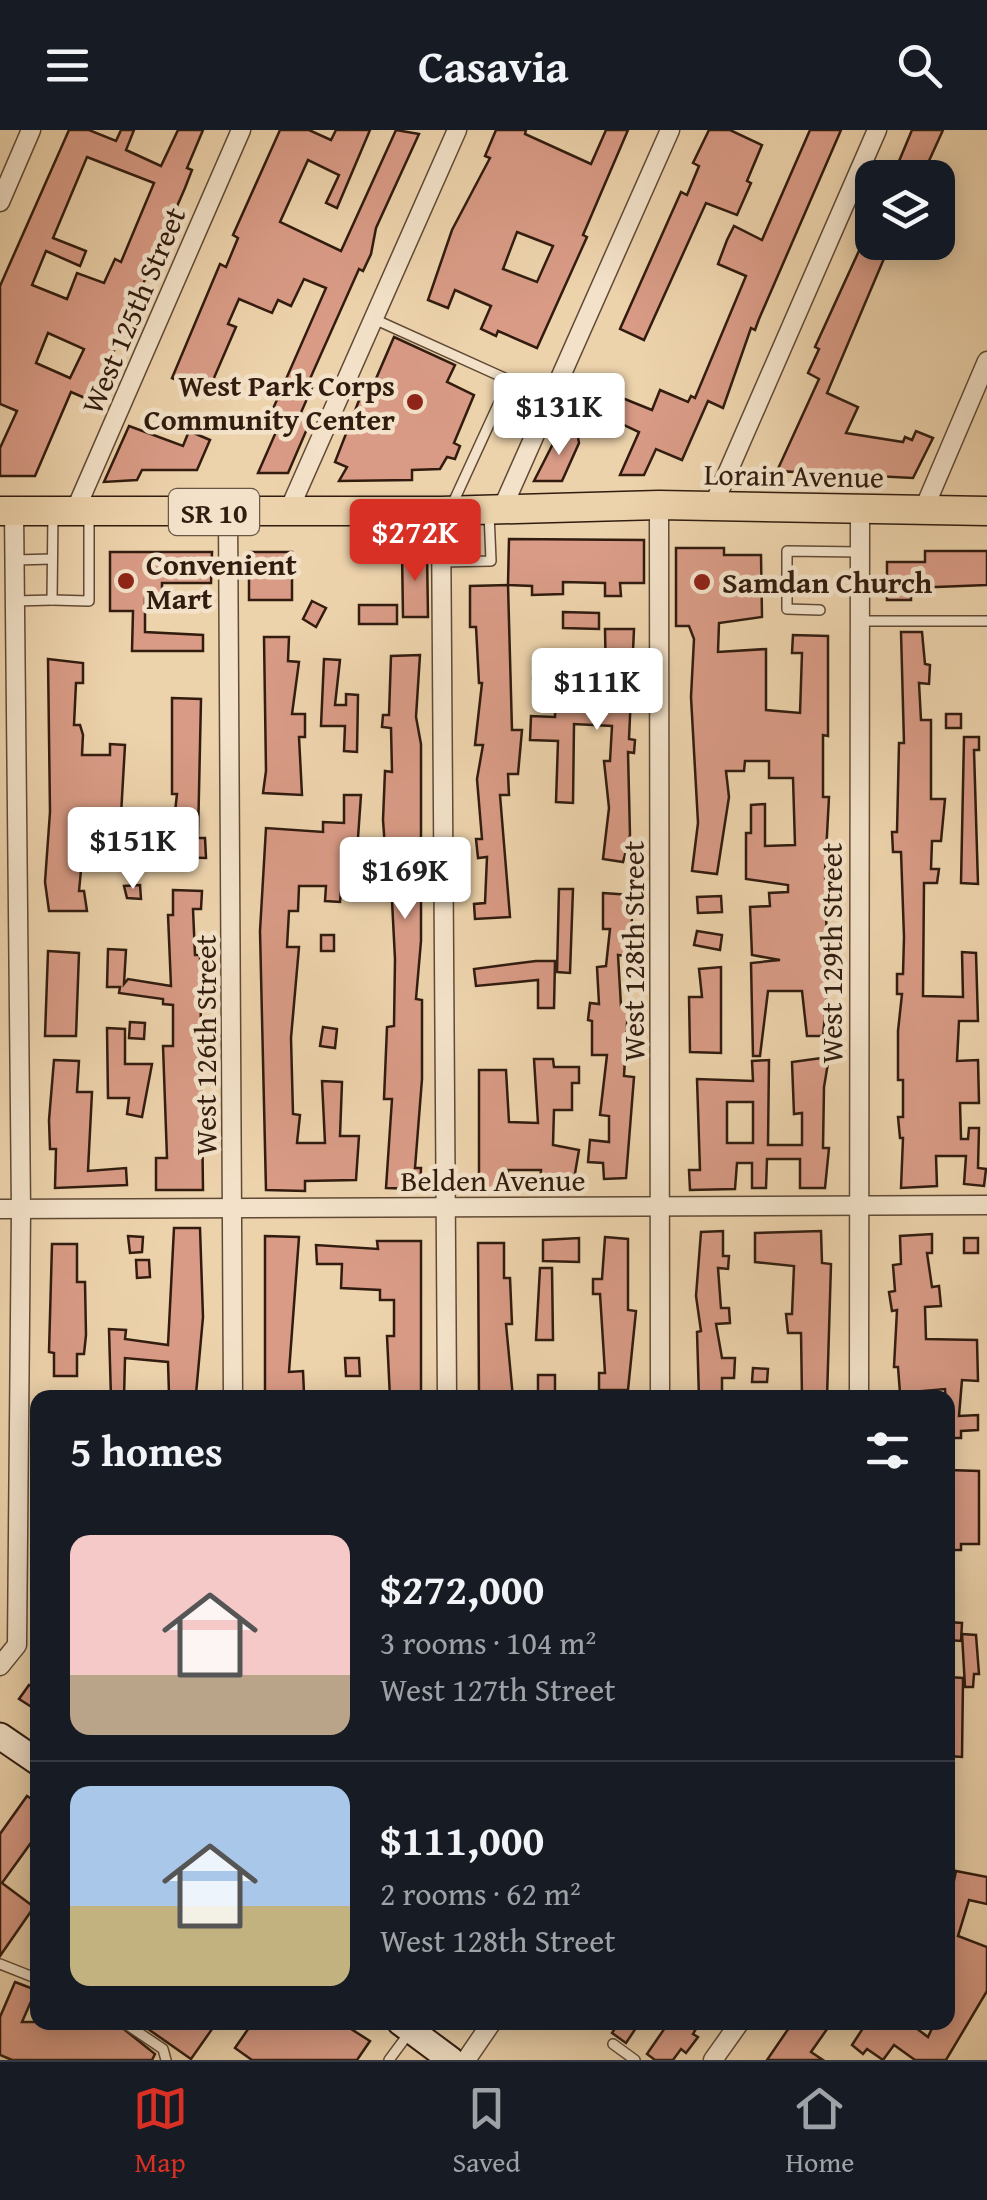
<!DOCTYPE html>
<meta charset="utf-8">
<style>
body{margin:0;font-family:"Gentium Book Plus",serif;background:#242831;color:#f1f3f6;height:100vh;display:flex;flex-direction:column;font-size:38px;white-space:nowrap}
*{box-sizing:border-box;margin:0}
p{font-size:32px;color:#9ea1a6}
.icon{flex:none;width:55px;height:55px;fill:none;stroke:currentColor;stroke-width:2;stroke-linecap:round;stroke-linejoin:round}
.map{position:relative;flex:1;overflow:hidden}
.drawer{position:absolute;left:30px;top:1260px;width:925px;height:640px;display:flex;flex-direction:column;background:#171b24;border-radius:20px;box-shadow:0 5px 25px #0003}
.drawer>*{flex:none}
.fabs{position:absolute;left:855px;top:30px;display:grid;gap:20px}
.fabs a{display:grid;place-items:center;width:100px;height:100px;border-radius:20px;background:#171b24;box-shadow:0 5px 25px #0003;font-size:50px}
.price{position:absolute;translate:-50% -85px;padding:0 22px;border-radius:10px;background:#fff;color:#222;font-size:32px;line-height:65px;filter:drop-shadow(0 2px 5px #0008)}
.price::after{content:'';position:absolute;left:50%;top:60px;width:30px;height:22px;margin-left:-15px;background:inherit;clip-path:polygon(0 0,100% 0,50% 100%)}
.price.on{background:#d93025;color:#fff}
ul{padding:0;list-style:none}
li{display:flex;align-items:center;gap:30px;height:250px;padding:0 40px}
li+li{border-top:2px solid #363941}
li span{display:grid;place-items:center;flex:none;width:280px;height:200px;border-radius:20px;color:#555}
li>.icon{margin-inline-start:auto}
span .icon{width:120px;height:120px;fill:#fffc;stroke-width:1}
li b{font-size:42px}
h2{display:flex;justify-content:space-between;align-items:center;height:120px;padding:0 40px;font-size:42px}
header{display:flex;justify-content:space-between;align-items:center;height:130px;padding:0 40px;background:#171b24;font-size:45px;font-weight:800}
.dock{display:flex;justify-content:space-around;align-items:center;height:140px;border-top:2px solid #363941;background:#171b24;font-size:28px;color:#9ea1a6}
.dock a{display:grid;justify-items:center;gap:5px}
.dock .on{color:#d93025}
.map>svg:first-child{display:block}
.building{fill:#d99b86;stroke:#311c0f;stroke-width:2.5;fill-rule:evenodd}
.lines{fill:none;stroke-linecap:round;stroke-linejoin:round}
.lane-casing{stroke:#604a36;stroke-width:12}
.street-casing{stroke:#604a36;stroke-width:21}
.secondary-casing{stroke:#311c0f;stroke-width:29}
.primary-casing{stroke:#311c0f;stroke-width:31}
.lane{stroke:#f3e2c9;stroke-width:9}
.street{stroke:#f3e2c9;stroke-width:18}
.secondary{stroke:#f3e2c9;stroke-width:25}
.primary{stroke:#edd3ac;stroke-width:28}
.poi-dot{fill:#8f2418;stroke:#f3e2c9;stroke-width:4}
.labels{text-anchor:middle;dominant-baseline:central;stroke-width:9;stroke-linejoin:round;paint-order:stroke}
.shield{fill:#f3e2c9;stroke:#6b5747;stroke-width:2.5}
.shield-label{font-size:28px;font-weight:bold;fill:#311c0f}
.street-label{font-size:30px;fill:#311c0f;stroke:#f3e2c9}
.poi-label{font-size:30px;font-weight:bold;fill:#311c0f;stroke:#f3e2c9;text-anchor:start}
</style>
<header><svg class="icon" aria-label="menu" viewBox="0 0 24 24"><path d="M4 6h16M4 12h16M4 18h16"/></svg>Casavia<svg class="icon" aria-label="search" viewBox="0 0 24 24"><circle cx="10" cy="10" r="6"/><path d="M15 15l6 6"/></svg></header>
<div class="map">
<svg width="987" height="1930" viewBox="0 0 987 1930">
<rect width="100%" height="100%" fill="#edd3ac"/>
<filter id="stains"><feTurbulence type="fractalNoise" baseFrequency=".002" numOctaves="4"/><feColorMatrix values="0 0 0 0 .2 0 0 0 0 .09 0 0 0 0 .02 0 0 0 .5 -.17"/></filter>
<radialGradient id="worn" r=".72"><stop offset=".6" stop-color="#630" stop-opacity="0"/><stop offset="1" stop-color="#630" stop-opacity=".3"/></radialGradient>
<g class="building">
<path d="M 69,0 L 89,0 L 116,11 L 121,0 L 134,0 L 126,20 L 161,36 L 178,0 L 203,0 L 187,38 L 192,40 L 185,58 L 92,271 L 71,262 L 35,346 L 0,346 L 0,318 L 17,281 L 0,274 L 0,156 ZM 87,27 L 154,53 L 121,132 L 115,129 L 104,153 L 77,143 L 67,169 L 32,155 L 46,121 L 80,136 L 86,121 L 53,108 ZM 48,203 L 84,219 L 70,248 L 36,233 Z"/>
<polygon points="280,0 309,0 331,10 336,0 370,0 337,78 326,73 339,45 308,30 280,92 341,121 396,0 419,4 376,98 371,124 363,141 359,139 309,251 314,253 299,287 310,292 288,343 258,343 283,286 272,281 326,158 304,149 291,176 278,170 272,183 239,169 228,194 236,197 207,264 172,248 220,134 226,137 238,108 233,105"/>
<path d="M 496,0 L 526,0 L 525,4 L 591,34 L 606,0 L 628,0 L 583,105 L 587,107 L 537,218 L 498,201 L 496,206 L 481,199 L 491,176 L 455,160 L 448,178 L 428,170 L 452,100 L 490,28 L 485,26 ZM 517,102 L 553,116 L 537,152 L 503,139 Z"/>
<polygon points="709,0 730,0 762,15 747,51 751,53 737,85 706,73 644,210 620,199 681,62 687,65 699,36 693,33"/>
<polygon points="810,0 841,0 759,189 755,200 751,198 723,278 708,271 682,330 656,319 644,345 620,345 639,302 579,274 588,254 652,280 660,260 688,272 691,266 695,268 746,146 718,134 727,110 734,96 762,110"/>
<polygon points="912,0 943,0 928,33 937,36 932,48 892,48"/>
<polygon points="863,112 891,112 827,263 858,277 846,303 903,312 905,307 912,310 916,301 933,308 913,348 777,341 819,249 808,243 819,219 815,217"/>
<polygon points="394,207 455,235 447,252 474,265 454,313 460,316 455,329 447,327 440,339 412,340 412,350 339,351 347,337 335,332 365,255 372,258"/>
<polygon points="129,296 183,316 189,301 210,310 197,340 142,340 137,350 104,352"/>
<polygon points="560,300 578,307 579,313 562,351 534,351"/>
<polygon points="509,409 644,410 644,453 620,453 621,466 605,466 605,453 563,452 563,464 532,465 532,456 508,455"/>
<polygon points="676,418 724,418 724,425 761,425 762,487 719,493 718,522 766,519 766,580 800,583 802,523 792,523 793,505 828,506 828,606 823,605 823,667 829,667 825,742 828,856 823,906 807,906 802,861 768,861 760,926 753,926 751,833 780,830 752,825 750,777 770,776 769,763 788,762 788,755 746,749 746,703 751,703 751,675 765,674 765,716 795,715 793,648 769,648 769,631 745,631 744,641 726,641 729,667 717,744 692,741 698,693 691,567 694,509 689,496 676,496"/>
<polygon points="402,421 427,421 428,487 403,487"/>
<polygon points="925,421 987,421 987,455 911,458 911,470 887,470 887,432 925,432"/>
<polygon points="110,422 212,422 211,453 162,453 162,469 145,469 145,502 203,505 203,521 132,521 133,481 110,481"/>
<rect x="249" y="422" width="43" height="48"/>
<polygon points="508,455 512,600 522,600 518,644 508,644 509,665 500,665 510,787 475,789 474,774 485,773 487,727 478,728 476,709 482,709 477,649 483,615 475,615 482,553 479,553 476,497 470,497 470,456"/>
<polygon points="312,471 326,478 316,497 303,489"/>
<rect x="359" y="475" width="38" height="19"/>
<polygon points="563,482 599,483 599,499 563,498"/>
<polygon points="605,499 634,499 629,609 635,610 634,623 628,622 630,705 623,732 603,729 609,678 604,631 610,631 612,596 574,594 573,673 556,672 558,611 530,610 531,586 555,587 556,544 606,552"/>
<polygon points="901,502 922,502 925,534 930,535 929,554 919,553 921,590 931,590 931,669 945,669 941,711 932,711 931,739 939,739 937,753 924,753 923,866 963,867 962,822 976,823 978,891 959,891 957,931 978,930 979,973 960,973 961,1009 968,1009 969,998 979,998 978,1038 986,1039 984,1056 964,1054 966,1026 936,1026 937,1056 901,1058 903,1008 900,1008 898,987 903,987 903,950 898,950 898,901 902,864 897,864 897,844 903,844 904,807 901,722 893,722 892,702 897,702 899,613 904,613"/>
<polygon points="264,507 289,507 288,531 299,532 292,584 305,584 305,607 299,607 302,665 263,663 266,641"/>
<polygon points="420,525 416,587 421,614 421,811 416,869 422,870 422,949 415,1038 421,1038 420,1059 386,1058 392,969 384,969 387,897 394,896 395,829 391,751 395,719 385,718 383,690 385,641 392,642 391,598 382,597 383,585 389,585 391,526"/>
<polygon points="534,527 551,529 551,549 533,549"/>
<polygon points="48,529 83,533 83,553 76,553 74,595 80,595 83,605 82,625 110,625 110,614 125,615 121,685 126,685 126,720 151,720 150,734 82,730 79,761 84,761 87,781 49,781 45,752 50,682"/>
<polygon points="324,529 340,530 335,575 346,575 346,564 358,565 357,622 344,621 345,596 321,596"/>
<polygon points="172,568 201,569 198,708 205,708 206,728 170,727 177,664 172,664"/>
<rect x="946" y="584" width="15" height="14"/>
<polygon points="964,607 979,607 979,620 974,620 978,754 961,753"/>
<polygon points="344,665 361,665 357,722 362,722 361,739 343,737 340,772 325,771 326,756 299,756 298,781 289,781 287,817 299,817 291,908 293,984 300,985 297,1013 325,1013 322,951 342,952 340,1006 359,1006 356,1050 305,1051 305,1061 266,1060 260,801 266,698 323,702 323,692 344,693"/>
<polygon points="140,755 141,769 127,768 124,756"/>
<polygon points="559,759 573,759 570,843 557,842"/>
<polygon points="173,760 202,761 201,779 193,779 195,825 200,825 203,1060 156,1060 156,1028 167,1028 163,916 173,916 173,875 163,874 163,869 119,863 120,857 107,857 108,819 126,820 124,854 128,849 171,856 168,785 173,785"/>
<polygon points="603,763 631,765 633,827 618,825 621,876 628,877 624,946 634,947 626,1048 604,1049 603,1033 588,1032 590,1010 609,1012 609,986 600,985 607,925 592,925 592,891 588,890 590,873 599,874 597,837 606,836 610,799 603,799"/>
<polygon points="721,766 722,782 698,783 697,767"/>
<polygon points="697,801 722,805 720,820 694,815"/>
<rect x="321" y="805" width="13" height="16"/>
<polygon points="48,821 79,823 76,906 45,906"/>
<polygon points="536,831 555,831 554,878 538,878 538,850 476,856 474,839"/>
<polygon points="721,837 721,923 690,922 689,867 702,867 699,839"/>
<polygon points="130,892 145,893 144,909 129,908"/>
<polygon points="323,897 337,899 335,918 320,916"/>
<polygon points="107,898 125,899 125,934 152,934 142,987 127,984 129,968 108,968"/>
<path d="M 829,927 L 824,957 L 823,1018 L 829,1018 L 825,1058 L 800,1058 L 800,1029 L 767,1029 L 766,1058 L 752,1058 L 752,1033 L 737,1033 L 735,1059 L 690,1060 L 689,1040 L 700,1040 L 697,949 L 753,951 L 752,931 L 769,930 L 768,1015 L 802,1015 L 802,983 L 794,984 L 792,932 ZM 727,972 L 753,972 L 753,1013 L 727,1013 Z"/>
<polygon points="534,929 553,929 554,937 579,937 579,953 572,953 572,980 554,980 553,1015 579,1020 573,1055 540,1055 541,1040 508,1040 507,1061 479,1060 479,940 506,940 509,992 538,993"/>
<polygon points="54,930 79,931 77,962 92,962 88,1041 126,1038 127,1055 55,1058 56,1019 50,1019 49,990"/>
<polygon points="174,1098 200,1098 203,1187 196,1264 169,1264 168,1232 125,1228 124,1268 111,1268 109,1199 126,1200 125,1209 168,1215"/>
<polygon points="723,1101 723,1126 729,1126 728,1139 718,1138 721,1178 729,1178 730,1193 716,1194 722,1228 735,1228 734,1248 722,1248 722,1268 699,1268 697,1202 701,1201 696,1166 701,1102"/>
<polygon points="821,1101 822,1133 831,1134 827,1268 802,1268 801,1203 788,1203 786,1184 792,1184 794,1136 755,1132 755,1103"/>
<polygon points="932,1104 932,1123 927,1123 932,1157 939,1156 941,1176 925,1177 926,1209 977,1210 978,1251 962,1250 959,1286 978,1285 978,1300 961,1301 961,1308 948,1308 945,1259 900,1263 898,1237 894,1237 897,1180 892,1181 889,1162 895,1161 893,1135 901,1134 900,1106"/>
<polygon points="128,1106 143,1107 142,1122 130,1123"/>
<polygon points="265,1106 299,1107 289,1242 303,1241 304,1263 265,1264"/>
<polygon points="605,1107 628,1109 628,1180 636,1181 628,1260 599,1260 599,1243 605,1243 600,1164 593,1164 593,1149 602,1149"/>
<polygon points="579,1108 579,1132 543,1131 543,1110"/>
<rect x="964" y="1108" width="14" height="15"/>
<polygon points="377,1111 421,1111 421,1268 390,1268 387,1206 394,1206 394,1170 380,1170 380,1160 341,1158 342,1134 317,1134 316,1115 378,1119"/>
<polygon points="478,1113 504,1113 504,1148 510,1148 512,1194 506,1194 513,1268 479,1268"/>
<polygon points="52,1114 77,1114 77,1152 85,1152 86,1205 84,1224 77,1224 77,1246 54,1246 54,1223 49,1222"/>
<polygon points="136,1130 149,1130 150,1147 137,1148"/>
<polygon points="540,1138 552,1138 553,1210 536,1210"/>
<polygon points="345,1228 359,1228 360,1246 346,1246"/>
<polygon points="753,1238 768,1239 767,1252 752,1252"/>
<rect x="538" y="1245" width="17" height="19"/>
<polygon points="948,1340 979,1341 979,1414 961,1414 961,1420 948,1420"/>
<polygon points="948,1492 962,1493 961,1511 948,1510"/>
<polygon points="962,1504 976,1505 979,1544 974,1544 973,1557 965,1557"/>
<polygon points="948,1547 963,1548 962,1627 948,1626"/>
<polygon points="29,1555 38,1561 38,1581 19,1569"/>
<polygon points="27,1666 38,1673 38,1703 2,1753 34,1777 0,1826 0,1704"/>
<polygon points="956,1741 987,1747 987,1774 969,1770 958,1806 987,1817 987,1861 946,1930 915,1930 894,1915 883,1930 867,1919 863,1924 852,1915 867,1892 908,1892 928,1907 935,1892 948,1892 948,1778"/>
<polygon points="15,1852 36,1860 22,1892 115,1892 155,1924 152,1930 12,1930 0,1925 0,1887"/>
<polygon points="138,1892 217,1892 191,1929"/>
<polygon points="253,1892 340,1892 370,1911 357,1930 252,1930 235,1918"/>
<polygon points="619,1892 636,1898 626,1913 612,1903"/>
<polygon points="669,1892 700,1892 693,1904 698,1907 686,1923 681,1919 673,1930 655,1930 647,1924"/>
<polygon points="793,1892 832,1892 811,1922 823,1930 767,1930"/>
</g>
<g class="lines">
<g class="lane-casing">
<g id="lane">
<polyline points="374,189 551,269"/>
<polyline points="452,375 509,251"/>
<polyline points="15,430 52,429"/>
<polyline points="441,432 491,431 489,383"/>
<polyline points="52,470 89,471 89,385"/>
<polyline points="15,471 52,470 53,384"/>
<polyline points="820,480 787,479 787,421 860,422"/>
<polyline points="860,491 987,491"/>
<polyline points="38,1762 38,1764"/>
<polyline points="0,1834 38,1849"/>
<polyline points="123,1892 163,1919 166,1930"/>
<polyline points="613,1914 635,1930"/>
<polyline points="389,1930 409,1903"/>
</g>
</g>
<g class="street-casing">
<g id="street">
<polyline points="0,72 31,0"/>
<polyline points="659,375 660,1268"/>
<polyline points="713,376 877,0"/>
<polyline points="502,379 670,0"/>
<polyline points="289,380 457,0"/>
<polyline points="75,381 241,0"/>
<polyline points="441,381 447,1268"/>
<polyline points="923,381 987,231"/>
<polyline points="228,382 233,1268"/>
<polyline points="0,1079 987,1075"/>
<polyline points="859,1268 860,379"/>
<polyline points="0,1536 17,1515 21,1080 14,381"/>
<polyline points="466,1930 492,1892"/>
<polyline points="713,1930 740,1892"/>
</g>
</g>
<g class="secondary-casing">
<g id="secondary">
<polyline points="0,1606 38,1632"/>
<polyline points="400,1892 451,1930"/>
</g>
</g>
<g class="primary-casing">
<polyline id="primary" points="0,381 441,381 659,375 987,381"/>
</g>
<use href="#lane" class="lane"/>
<use href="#street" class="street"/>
<use href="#secondary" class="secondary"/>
<use href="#primary" class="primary"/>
</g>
<g class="poi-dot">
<circle cx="415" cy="272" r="10"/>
<circle cx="126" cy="451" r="10"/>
<circle cx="702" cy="452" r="10"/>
</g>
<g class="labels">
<rect class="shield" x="169" y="359" width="90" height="46" rx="8"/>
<g class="shield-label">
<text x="214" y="382">SR 10</text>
</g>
<g class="street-label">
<text transform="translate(133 180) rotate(-67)">West 125th Street</text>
<text transform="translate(794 345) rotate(1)">Lorain Avenue</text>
<text transform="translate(633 821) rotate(-90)">West 128th Street</text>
<text transform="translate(831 823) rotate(-90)">West 129th Street</text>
<text transform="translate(205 915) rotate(-90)">West 126th Street</text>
<text x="493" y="1050">Belden Avenue</text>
</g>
<g class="poi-label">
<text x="395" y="255" text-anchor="end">West Park Corps<tspan x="395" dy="34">Community Center</tspan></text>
<text x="146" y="434">Convenient<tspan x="146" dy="34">Mart</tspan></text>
<text x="722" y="452">Samdan Church</text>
</g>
</g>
<rect width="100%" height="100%" filter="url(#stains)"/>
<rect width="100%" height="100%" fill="url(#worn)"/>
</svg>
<div class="fabs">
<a><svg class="icon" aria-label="layers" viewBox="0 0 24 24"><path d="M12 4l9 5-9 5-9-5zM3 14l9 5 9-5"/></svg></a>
</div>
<b class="price" style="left:559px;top:328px">$131K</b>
<b class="price on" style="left:415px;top:454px">$272K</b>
<b class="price" style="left:597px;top:603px">$111K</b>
<b class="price" style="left:133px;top:762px">$151K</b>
<b class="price" style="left:405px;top:792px">$169K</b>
<section class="drawer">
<h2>5 homes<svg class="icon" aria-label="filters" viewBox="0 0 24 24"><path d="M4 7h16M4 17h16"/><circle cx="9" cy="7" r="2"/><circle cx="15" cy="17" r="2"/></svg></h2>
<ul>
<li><span style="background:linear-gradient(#f6c9c9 70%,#b9a48a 0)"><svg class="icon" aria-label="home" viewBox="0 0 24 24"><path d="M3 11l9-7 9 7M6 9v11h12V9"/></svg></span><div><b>$272,000</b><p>3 rooms · 104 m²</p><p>West 127th Street</p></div></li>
<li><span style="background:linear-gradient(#a9c7e8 60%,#c2b280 0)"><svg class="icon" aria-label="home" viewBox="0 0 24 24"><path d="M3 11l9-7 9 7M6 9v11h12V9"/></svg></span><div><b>$111,000</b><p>2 rooms · 62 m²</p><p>West 128th Street</p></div></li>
</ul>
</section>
</div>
<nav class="dock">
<a class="on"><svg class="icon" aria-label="map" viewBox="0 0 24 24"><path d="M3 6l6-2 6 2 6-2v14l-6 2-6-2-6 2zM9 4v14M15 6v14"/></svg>Map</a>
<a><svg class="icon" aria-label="saved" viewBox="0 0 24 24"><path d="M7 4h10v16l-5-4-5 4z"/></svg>Saved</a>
<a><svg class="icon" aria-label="home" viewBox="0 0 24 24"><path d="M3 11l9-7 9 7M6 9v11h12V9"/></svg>Home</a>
</nav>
